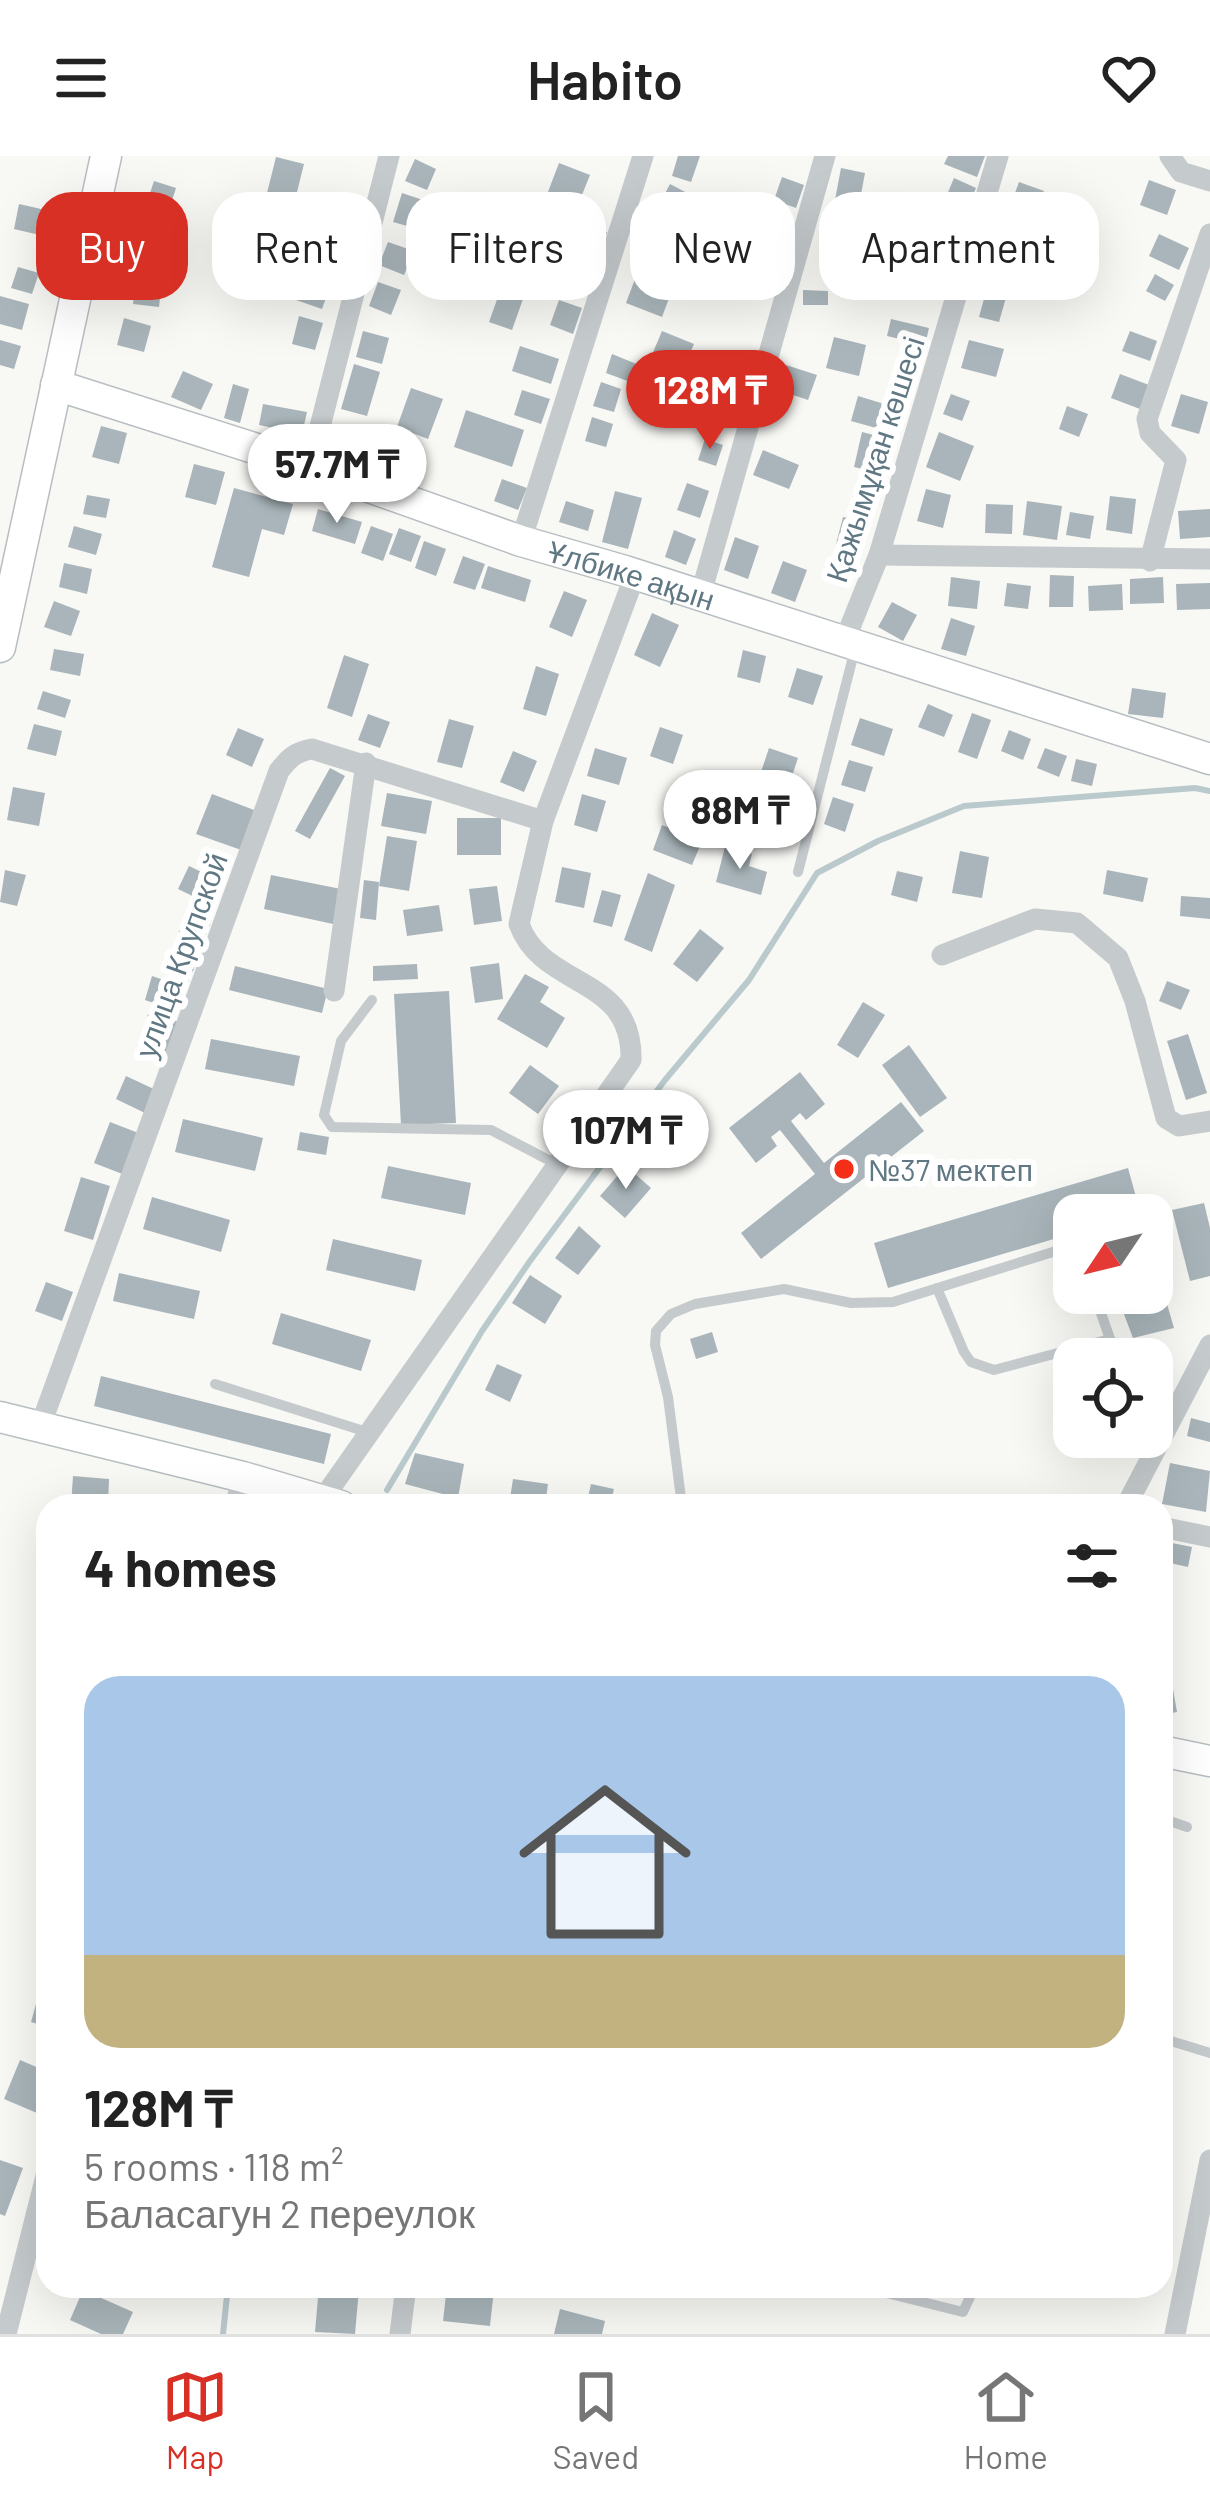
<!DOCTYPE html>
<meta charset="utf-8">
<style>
body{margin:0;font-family:Barlow,sans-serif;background:#f6f6f6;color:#222;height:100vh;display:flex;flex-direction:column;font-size:45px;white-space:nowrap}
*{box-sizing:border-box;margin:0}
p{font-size:39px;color:#767676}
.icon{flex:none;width:66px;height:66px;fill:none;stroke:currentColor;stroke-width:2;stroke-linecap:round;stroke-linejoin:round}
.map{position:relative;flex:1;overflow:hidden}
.panel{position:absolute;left:36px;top:1338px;width:1137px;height:804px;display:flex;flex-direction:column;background:#fff;border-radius:36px;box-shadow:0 12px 48px #0002}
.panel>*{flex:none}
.banner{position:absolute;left:36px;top:36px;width:1140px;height:108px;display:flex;gap:24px}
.needle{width:78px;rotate:235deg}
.tools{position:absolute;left:1053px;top:1038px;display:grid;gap:24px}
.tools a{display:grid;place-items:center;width:120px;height:120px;border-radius:24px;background:#fff;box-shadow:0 12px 48px #0002;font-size:60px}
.price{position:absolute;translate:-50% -102px;padding:0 27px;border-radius:42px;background:#fff;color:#222;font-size:39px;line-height:78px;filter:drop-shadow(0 3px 6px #0008)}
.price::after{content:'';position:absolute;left:50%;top:72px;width:36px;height:27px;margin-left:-18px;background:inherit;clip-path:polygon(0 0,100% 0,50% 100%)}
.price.on{background:#d93025;color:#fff}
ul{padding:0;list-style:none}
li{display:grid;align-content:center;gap:24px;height:636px;padding:0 48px}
li span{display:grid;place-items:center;height:372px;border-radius:36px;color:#555}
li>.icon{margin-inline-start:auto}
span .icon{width:216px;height:216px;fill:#fffc;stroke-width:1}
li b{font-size:51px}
h2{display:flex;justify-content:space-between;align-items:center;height:144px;padding:0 48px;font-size:51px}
.pill{padding:0 42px;border-radius:36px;background:#fff;box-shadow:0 12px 48px #0002;font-size:42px;line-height:108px}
.pill.on{background:#d93025;color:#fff}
header{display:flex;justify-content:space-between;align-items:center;height:156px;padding:0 48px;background:#fff;font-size:54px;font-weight:600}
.menu{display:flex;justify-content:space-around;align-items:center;height:168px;border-top:3px solid #e0e0e0;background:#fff;font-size:33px;color:#767676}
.menu a{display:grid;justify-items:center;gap:6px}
.menu .on{color:#d93025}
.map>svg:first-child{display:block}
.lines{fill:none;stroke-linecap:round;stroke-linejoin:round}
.stream{stroke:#bacacc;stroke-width:6}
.building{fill:#a9b5ba}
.secondary-casing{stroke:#b7bec2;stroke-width:33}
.lane{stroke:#c5cacd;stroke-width:10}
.street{stroke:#c5cacd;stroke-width:21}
.secondary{stroke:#fff;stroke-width:30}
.poi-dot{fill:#f52e18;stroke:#fff;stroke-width:4.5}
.labels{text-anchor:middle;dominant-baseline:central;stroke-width:12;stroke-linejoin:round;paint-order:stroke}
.street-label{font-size:30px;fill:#607883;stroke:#fff}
.poi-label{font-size:30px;fill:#607883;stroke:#fff;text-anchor:start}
</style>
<header><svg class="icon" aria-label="menu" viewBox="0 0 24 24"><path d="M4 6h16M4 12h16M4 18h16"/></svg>Habito<svg class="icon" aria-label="heart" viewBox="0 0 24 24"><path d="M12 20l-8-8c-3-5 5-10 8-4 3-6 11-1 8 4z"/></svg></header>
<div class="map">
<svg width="1210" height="2178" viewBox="0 0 1210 2178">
<rect width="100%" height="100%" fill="#f8f8f5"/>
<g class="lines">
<g class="stream">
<polyline points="387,1334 482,1175 530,1105 665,924 749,824 817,717 878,685 964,650 1195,632 1210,635"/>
<polyline points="223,2178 228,2130"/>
</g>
</g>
<g class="building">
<polygon points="678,0 700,0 691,26 672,20"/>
<polygon points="948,0 985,0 977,21 944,8"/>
<polygon points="276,1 304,8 295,44 267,37"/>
<polygon points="415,3 436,13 427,34 405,25"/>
<polygon points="559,7 590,19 573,61 543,49"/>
<polygon points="841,12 865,17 859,49 835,44"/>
<polygon points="782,21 804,29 796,52 774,44"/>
<polygon points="954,22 976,32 966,55 944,46"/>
<polygon points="1149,24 1176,34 1167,59 1140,49"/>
<polygon points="154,25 176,32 169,54 147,46"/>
<polygon points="1019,26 1044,35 1030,74 1005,65"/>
<polygon points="670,28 691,39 671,79 649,68"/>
<polygon points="402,37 426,45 418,73 393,66"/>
<polygon points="19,48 50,55 44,80 14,73"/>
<polygon points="933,54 963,65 952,98 921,87"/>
<polygon points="307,59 351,71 344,96 300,84"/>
<polygon points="133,60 163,66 154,113 124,107"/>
<polygon points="573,65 607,76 601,95 567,84"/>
<polygon points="1000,73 1030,82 1023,105 994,96"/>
<polygon points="1159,78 1189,92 1179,114 1149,100"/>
<polygon points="648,81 670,90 664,108 641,99"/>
<polygon points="734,81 754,87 745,124 724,118"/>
<polygon points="388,86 414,95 404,119 379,109"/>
<polygon points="564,104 594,115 585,139 555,129"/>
<polygon points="912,110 949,123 942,143 905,130"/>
<polygon points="18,111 39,117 32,138 11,132"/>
<polygon points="303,112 333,122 322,153 293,143"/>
<polygon points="638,115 674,129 662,161 626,147"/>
<polygon points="1155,118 1174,129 1165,145 1146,135"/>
<polygon points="136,122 162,125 159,151 133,148"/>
<polygon points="378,126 401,134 391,159 369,150"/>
<polygon points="987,132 1007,138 999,166 979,161"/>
<polygon points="803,134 828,135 828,149 803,149"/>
<polygon points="500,135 523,143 512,174 489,166"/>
<polygon points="0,140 29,148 22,174 0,168"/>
<polygon points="559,144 582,152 573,178 550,169"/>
<polygon points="299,160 323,167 315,194 292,188"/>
<polygon points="124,162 151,170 144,196 117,189"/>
<polygon points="891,163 929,172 925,189 887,180"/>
<polygon points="363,175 389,182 382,208 356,201"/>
<polygon points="662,175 694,188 677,227 646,213"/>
<polygon points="1130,175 1157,185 1150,205 1122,195"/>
<polygon points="834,181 866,189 859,220 826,212"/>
<polygon points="0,184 21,190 14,213 0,209"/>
<polygon points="969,184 1004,193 996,221 961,212"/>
<polygon points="520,190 559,203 551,228 512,215"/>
<polygon points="728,195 750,201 742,229 720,223"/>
<polygon points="612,198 639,209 633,227 606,217"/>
<polygon points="354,208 380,216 367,260 341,253"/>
<polygon points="786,209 817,219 808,244 778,234"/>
<polygon points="183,215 213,228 201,254 171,241"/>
<polygon points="1120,218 1149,229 1140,253 1111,242"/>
<polygon points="601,226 621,233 614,256 593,250"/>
<polygon points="233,228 249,233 240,267 224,262"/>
<polygon points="411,232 443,243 428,283 397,271"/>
<polygon points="522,234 550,243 541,268 514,259"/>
<polygon points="951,238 970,245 962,265 943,258"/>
<polygon points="1181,238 1208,246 1199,278 1171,270"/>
<polygon points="858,240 901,253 894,277 851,265"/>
<polygon points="263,248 307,256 302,278 259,269"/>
<polygon points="1067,250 1088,258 1079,281 1059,273"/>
<polygon points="466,254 524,274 512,311 454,291"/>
<polygon points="592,261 613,268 606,291 585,285"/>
<polygon points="344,268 373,277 364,308 335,299"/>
<polygon points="101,270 127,277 119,308 92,301"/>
<polygon points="862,276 893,284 884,318 854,311"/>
<polygon points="939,276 974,290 960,325 926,311"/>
<polygon points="705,283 723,289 716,310 698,304"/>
<polygon points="763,294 799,309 789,333 753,319"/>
<polygon points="194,308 225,316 216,349 185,341"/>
<polygon points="502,323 527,332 518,354 494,345"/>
<polygon points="857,325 880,331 873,357 850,351"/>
<polygon points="687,327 709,335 700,362 677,354"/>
<polygon points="234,332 293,348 284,379 262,373 249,421 212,411"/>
<polygon points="926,333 951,339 943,372 917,365"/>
<polygon points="615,335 642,342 628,393 602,386"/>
<polygon points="87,339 110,343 106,362 83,358"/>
<polygon points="1110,340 1136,343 1132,378 1106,374"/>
<polygon points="566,345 594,354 588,375 559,366"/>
<polygon points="1027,345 1062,350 1057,384 1023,379"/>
<polygon points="986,348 1013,349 1012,378 985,377"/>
<polygon points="318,353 362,366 355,388 312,375"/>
<polygon points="1210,353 1210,381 1180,383 1178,355"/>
<polygon points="1070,356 1094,360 1090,383 1066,379"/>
<polygon points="843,361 866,367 859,394 836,388"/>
<polygon points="74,370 102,378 96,399 68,391"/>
<polygon points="371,370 393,378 383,405 361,397"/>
<polygon points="399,372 421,380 411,406 389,398"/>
<polygon points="674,374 696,383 686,409 665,401"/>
<polygon points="735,381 759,390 748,423 724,414"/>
<polygon points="424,385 446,393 436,420 415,412"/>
<polygon points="463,400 485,408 475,434 453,427"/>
<polygon points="783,405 807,414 795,446 771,437"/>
<polygon points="64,407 92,413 87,438 59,431"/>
<polygon points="488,410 531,424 525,446 481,432"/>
<polygon points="1050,419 1074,420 1073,451 1049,451"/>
<polygon points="951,421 980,425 977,453 948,450"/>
<polygon points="1163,421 1164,447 1130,448 1130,423"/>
<polygon points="1007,427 1031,430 1028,453 1004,450"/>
<polygon points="1210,427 1210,453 1177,454 1176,428"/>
<polygon points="1122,428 1123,454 1089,455 1088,430"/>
<polygon points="564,435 587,444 572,481 549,471"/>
<polygon points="54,445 80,455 71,480 44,471"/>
<polygon points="892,446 917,459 903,485 878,471"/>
<polygon points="652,457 679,469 660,511 634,499"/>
<polygon points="951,462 975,470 966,500 941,493"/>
<polygon points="54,493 84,498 80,520 50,514"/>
<polygon points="743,494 766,500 760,527 737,521"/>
<polygon points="344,499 369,508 352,561 327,552"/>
<polygon points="536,510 559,518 546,560 523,553"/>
<polygon points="797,512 823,520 813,549 788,541"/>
<polygon points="1132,532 1166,537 1163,562 1128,558"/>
<polygon points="43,535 71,544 65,562 37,553"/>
<polygon points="928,548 953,559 944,581 918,571"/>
<polygon points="972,557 991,564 977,603 958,596"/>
<polygon points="368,558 390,566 380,592 358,584"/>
<polygon points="860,562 893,573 884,600 851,589"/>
<polygon points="449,563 474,570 462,612 437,606"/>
<polygon points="34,568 62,575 56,600 27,593"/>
<polygon points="660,571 683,579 673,608 650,600"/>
<polygon points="238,572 264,583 252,611 226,599"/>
<polygon points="1009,574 1031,583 1023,604 1001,595"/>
<polygon points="595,592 627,602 619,629 587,620"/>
<polygon points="769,592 798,602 789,629 760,619"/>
<polygon points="1045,592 1067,600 1059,621 1037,612"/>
<polygon points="513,595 537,605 524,636 500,626"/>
<polygon points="1076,603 1097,608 1092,630 1071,625"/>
<polygon points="849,604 873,611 865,636 841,629"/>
<polygon points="330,612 345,620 310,683 295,675"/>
<polygon points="13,631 45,637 39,670 7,664"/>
<polygon points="387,637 432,645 426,678 381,670"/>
<polygon points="212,638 259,656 244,695 196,678"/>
<polygon points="582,638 606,645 597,676 574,669"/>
<polygon points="833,641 854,648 845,676 824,668"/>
<polygon points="752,644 787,657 779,679 744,665"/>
<rect x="457" y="662" width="44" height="37"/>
<polygon points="662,669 702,685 692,709 653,694"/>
<polygon points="387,680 417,685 409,735 379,730"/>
<polygon points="725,691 752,698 749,710 767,716 761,739 716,726"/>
<polygon points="960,695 989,701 982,742 952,737"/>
<polygon points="189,710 214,722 203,745 178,733"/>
<polygon points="562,711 591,717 584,752 555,746"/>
<polygon points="5,714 26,719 17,750 0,746"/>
<polygon points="1107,714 1148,722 1143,746 1103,738"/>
<polygon points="897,715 923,721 917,746 891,739"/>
<polygon points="648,717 675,729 652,796 624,784"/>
<polygon points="271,719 341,733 333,768 264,753"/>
<polygon points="364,724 379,726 376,764 360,762"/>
<polygon points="497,730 502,765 474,769 469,733"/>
<polygon points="602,734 621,739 612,771 593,766"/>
<polygon points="1181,740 1210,742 1210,763 1180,760"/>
<polygon points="439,749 443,775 407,780 403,754"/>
<polygon points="189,754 212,764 200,791 177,780"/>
<polygon points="700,773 724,792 697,826 673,808"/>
<polygon points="176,791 199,802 187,828 164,817"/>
<polygon points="499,807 503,843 475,847 470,811"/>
<polygon points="417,808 418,823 373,825 373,810"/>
<polygon points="235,810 328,833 322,857 229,834"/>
<polygon points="525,818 549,831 540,846 565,862 547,892 497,863"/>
<polygon points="152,820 182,830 174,854 145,844"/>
<polygon points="1167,825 1190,834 1181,854 1159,845"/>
<polygon points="449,835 456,967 401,969 394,838"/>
<polygon points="863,846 885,859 858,902 837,889"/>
<polygon points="148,858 180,866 172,897 140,889"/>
<polygon points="1188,878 1207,937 1186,944 1167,885"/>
<polygon points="211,883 300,900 294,930 205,913"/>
<polygon points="909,889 947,942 920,961 882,909"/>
<polygon points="530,909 559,930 538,958 509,937"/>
<polygon points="800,916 825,948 806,964 800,957 791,965 824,1007 901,946 924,975 761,1103 741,1077 815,1018 780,974 771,981 777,990 756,1007 729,972"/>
<polygon points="126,920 158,935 147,958 116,943"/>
<polygon points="183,963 263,982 255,1015 175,996"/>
<polygon points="110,966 141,978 125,1019 94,1007"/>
<polygon points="300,976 329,981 326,999 297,994"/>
<polygon points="388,1010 471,1027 465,1059 381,1042"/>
<polygon points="626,1010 651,1032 625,1062 600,1040"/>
<polygon points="1128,1012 1141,1059 1074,1059 1074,1077 888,1132 874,1087"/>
<polygon points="81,1021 110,1030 93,1084 64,1075"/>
<polygon points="152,1041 230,1064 221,1096 143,1073"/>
<polygon points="1204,1047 1210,1072 1210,1120 1190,1125 1172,1054"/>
<polygon points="579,1070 601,1090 578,1119 555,1102"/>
<polygon points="333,1083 422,1104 415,1135 326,1114"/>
<polygon points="1153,1100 1174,1172 1133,1182 1116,1137 1152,1137"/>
<polygon points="119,1117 200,1135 194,1163 113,1145"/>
<polygon points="530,1119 562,1140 545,1168 512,1147"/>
<polygon points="46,1126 73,1136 62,1165 35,1155"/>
<polygon points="281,1157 371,1184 361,1215 272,1188"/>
<polygon points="712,1176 718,1196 696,1203 690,1183"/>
<polygon points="497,1208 522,1219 510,1246 485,1234"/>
<polygon points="101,1220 331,1278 324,1308 94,1250"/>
<polygon points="1191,1262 1210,1267 1210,1286 1187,1280"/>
<polygon points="415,1297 464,1308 458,1342 405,1328"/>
<polygon points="1170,1307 1210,1315 1206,1356 1162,1348"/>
<polygon points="73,1320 109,1323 108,1350 71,1350"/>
<polygon points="513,1323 548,1328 545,1350 509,1349"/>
<polygon points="591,1328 614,1333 610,1350 586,1350"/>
<polygon points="1162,1385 1192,1391 1188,1411 1161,1405"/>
<polygon points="1170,1516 1177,1556 1161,1559 1161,1518"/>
<polygon points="39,1837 48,1839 48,1871 31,1866"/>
<polygon points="20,1904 48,1916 48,1930 37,1957 4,1943"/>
<polygon points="0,2004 23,2012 5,2060 0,2058"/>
<polygon points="319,2130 359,2133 355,2178 315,2176"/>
<polygon points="447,2130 494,2133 490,2170 443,2165"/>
<polygon points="83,2134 133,2156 123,2178 101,2178 70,2164"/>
<polygon points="560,2153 605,2165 602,2178 554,2178"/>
</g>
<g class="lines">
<g class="secondary-casing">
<g id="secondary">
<path id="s1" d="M 56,229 L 310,310 L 521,385 L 625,415 L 1210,603"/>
<polyline points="0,491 106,0"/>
<polyline points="0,1261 243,1321 341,1350"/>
<polyline points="1161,1595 1210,1605"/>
</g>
</g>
<g class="lane">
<polyline points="798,716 855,493"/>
<polyline points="372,844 341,885 324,959 332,971 491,974 558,1009"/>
<polyline points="937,1132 964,1196 971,1206 994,1214 1110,1183"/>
<polyline points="1094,1137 1110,1183 1127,1203"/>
<polyline points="1152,1226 1179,1249"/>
<polyline points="215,1228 370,1277"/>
<polyline points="682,1350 668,1241 655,1189 656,1175 671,1158 695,1148 784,1133 851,1147 893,1146 1056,1095 1074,1095"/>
<polyline points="1161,1662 1187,1671"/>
<polyline points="1161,1882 1210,1897"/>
<polyline points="858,2130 963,2156 975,2130"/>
</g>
<g class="street">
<polyline points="1170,0 1181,16 1210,25"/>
<polyline points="310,310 389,0"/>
<polyline points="521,385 643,0"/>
<polyline points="879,399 1210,403"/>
<polyline points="1150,405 1176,304 1150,277 1147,263 1210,78"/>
<polyline points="700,441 825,0"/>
<polyline points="844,486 879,399 998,0"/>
<polyline points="942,799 1035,763 1077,767 1118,802 1135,845 1166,962 1179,970 1210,965"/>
<polyline points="334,835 366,607"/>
<path d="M 40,1271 L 279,615 C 289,602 295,596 312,593 L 543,665"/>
<path d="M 322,1344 L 631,904 C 633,818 543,834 519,768 L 543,665 L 635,419"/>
<polyline points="235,1350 243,1321"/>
<polyline points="1126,1350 1210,1189"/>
<polyline points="1161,1371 1210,1381"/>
<polyline points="6,2178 48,2012"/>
<polyline points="400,2178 406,2130"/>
<polyline points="1175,2178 1210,2004"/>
</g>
<use href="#secondary" class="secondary"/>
</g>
<circle class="poi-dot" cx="844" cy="1013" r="12"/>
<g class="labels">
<g class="street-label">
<text transform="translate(874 303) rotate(-72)">Қажымұқан көшесі</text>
<text stroke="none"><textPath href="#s1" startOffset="606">Ұлбике ақын</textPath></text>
<text transform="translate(180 799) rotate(-70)">улица Крупской</text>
</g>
<g class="poi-label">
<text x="868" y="1013">№37 мектеп</text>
</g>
</g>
</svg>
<div class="tools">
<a><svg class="needle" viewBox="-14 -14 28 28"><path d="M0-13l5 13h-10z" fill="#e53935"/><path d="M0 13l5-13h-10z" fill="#767676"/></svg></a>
<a><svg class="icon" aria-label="locate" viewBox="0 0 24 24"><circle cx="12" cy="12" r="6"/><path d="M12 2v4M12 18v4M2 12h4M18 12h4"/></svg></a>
</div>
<b class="price on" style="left:710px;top:296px">128M ₸</b>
<b class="price" style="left:337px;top:370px">57.7M ₸</b>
<b class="price" style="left:740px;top:716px">88M ₸</b>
<b class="price" style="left:626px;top:1036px">107M ₸</b>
<div class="banner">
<a class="pill on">Buy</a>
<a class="pill">Rent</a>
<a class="pill">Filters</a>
<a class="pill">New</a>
<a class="pill">Apartment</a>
</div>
<section class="panel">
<h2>4 homes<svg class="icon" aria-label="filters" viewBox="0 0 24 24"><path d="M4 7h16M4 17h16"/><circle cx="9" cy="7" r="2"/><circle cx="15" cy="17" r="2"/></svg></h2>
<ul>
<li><span style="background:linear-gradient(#a9c7e8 75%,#c2b280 0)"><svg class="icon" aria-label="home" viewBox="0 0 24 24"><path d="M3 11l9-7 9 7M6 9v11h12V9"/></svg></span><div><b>128M ₸</b><p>5 rooms · 118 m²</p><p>Баласагун 2 переулок</p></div></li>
</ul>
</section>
</div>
<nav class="menu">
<a class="on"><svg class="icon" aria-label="map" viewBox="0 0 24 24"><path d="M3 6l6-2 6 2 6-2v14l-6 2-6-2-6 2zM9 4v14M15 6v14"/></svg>Map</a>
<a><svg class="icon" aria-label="saved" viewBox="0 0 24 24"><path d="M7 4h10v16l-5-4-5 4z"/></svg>Saved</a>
<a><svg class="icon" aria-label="home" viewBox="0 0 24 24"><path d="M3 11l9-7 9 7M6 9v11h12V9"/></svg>Home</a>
</nav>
